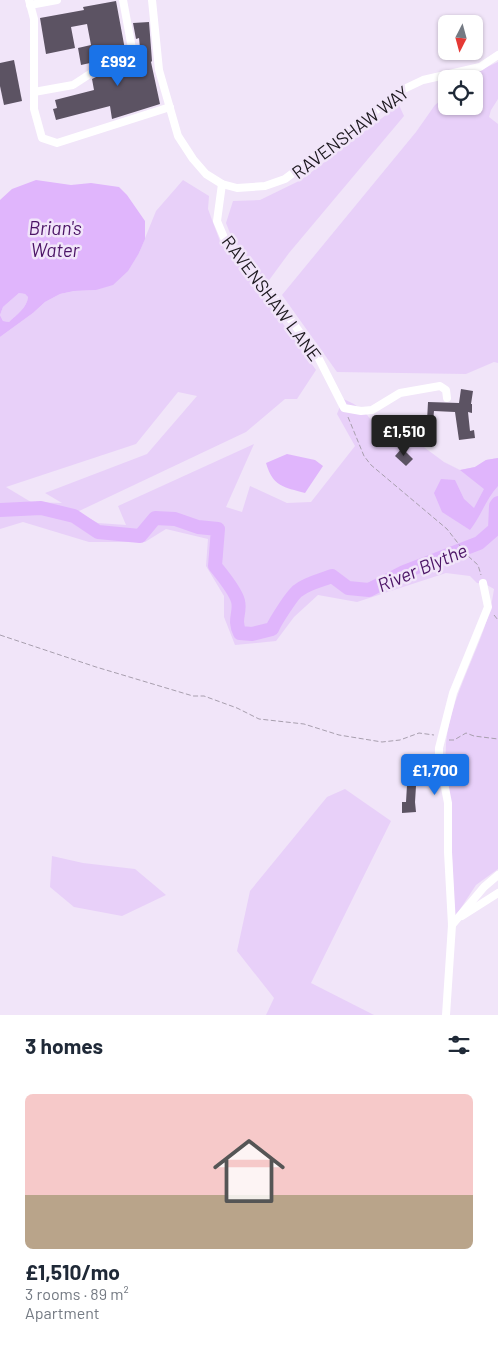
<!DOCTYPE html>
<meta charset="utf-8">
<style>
body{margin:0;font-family:Barlow,sans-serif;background:#f6f6f7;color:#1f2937;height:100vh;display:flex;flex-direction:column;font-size:19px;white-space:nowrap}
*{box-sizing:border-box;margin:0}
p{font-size:16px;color:#747a83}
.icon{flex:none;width:28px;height:28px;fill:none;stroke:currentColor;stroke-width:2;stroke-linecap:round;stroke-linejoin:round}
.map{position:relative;height:1015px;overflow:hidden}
.drawer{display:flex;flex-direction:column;background:#fff;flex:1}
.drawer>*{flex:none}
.needle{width:32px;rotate:186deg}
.tools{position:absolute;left:438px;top:15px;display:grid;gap:10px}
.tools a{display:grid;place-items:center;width:45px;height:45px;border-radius:8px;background:#fff;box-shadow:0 1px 4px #0004;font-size:25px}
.price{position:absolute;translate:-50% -42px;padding:0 11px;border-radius:5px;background:#1a73e8;color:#fff;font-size:16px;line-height:32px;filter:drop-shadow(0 1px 2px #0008)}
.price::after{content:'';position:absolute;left:50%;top:30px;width:15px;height:11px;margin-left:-8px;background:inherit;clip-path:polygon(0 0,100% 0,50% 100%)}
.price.on{background:#222;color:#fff}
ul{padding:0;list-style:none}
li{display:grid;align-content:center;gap:10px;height:265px;padding:0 25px}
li+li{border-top:1px solid #e0e1e3}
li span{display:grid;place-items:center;height:155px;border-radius:8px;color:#555}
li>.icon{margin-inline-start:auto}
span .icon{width:90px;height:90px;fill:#fffc;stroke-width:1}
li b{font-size:21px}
h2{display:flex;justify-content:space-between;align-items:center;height:60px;padding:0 25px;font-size:21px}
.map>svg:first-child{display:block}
.green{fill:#e8d0f9;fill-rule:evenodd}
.water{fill:#e0b5fc;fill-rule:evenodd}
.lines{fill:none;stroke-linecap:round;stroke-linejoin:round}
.river{stroke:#e0b5fc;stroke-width:14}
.building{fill:#5c5363}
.path{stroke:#a89fae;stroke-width:1;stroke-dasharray:5 2.5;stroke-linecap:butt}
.minor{stroke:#fff;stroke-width:8}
.labels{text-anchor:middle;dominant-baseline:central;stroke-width:5;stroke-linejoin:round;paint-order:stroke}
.street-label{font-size:18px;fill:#1c181e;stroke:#f1e5f9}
.water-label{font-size:19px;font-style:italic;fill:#4c1566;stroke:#f1e5f9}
</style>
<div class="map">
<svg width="498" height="1015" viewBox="0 0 498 1015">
<rect width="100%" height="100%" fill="#f1e5f9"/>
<g class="green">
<polygon points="498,62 498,99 491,110 489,117 498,124 498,363 494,362 466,374 337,372 282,295 416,132 435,105 446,96 446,106 474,106 474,79 463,78"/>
<polygon points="399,105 404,116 289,253 267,283 232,238 226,223 233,201 260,200 301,180"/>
<path d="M 183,180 L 209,196 L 208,209 L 221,244 L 249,276 L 316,370 L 297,399 L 285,399 L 246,432 L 77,512 L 98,523 L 126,525 L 118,506 L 254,444 L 226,507 L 242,512 L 250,486 L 287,503 L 311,502 L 355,446 L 337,414 L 343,399 C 364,407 371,418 382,438 L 417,442 L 444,462 L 460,470 L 475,467 L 486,460 L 498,458 L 498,869 L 476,885 L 455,917 L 448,777 C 434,711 486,652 494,589 L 485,584 L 477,583 L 470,576 L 446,573 L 357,602 L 318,595 L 294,617 L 276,641 L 235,645 L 224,617 L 224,596 L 206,566 L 208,539 L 166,529 L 145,542 L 89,542 L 23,522 L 0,529 L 0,337 L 33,313 L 45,302 L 60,294 L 74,291 L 96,290 L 139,253 L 156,211 ZM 178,392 L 197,396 L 147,454 L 45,493 L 62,503 L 31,502 L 6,487 L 136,444 Z"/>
<path d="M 19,293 L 25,294 L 28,297 C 27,308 16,315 9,322 L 3,321 L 0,315 L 3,307 Z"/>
<polygon points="345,789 391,821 311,983 374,1015 266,1015 274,998 237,951 250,891 327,797"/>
<polygon points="52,856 83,863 135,869 166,895 122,916 74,907 50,887"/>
</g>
<g class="water">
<path d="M 36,180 L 71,185 L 91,183 L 119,187 L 127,195 L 145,221 L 145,239 L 139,253 L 128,271 L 113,285 L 96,290 L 74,291 L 60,294 L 45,302 L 33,313 L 0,337 L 0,200 L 12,189 ZM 19,293 L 25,294 L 28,297 C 27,308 16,315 9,322 L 3,321 L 0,315 L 3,307 Z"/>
<path d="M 287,454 L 315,460 L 323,466 L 305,493 C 284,487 273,487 266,463 Z"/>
<path d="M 498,458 L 498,486 C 486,499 481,516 470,530 L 442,512 L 434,493 L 441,479 L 455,480 L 464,499 L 474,508 L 484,489 L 460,470 L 475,467 L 486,460 Z"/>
</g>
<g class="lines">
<path class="river" d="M 0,510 L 41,508 L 74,516 L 98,532 L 140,536 L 155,518 L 175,519 L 198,527 L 218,529 L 215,566 C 222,575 235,590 238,601 C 241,613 233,619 240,633 L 252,634 L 272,629 C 275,622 293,593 299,590 C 308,583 322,580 332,576 L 348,588 L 369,590 L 404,572 L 479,543 L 495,529 L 496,506 L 498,503"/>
</g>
<g class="building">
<polygon points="116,1 126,55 81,65 78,48 91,45 87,24 71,27 75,48 46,54 40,18 84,10 83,7"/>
<polygon points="149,22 152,61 151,62 160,104 112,119 110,106 56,120 53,109 57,108 55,100 94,90 92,79 96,77 129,70 130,75 139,74 138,69 142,68 139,38 136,39 133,23"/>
<polygon points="14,60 22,101 4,105 0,86 0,63"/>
<polygon points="461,389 473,391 471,404 472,404 472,413 468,412 470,431 474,430 475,438 459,440 455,412 434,411 433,421 427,421 428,402 459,403"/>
<polygon points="402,448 413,459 406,466 395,456"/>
<polygon points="407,785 416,786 415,802 416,812 402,813 402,802 406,802"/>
</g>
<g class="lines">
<g class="path">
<polyline points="348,417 364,456 371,465 447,529 468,556 478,565 481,575"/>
<polyline points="494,615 498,620"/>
<polyline points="0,635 96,667 193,696 204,696 237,708 259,719 304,724 339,735 382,742 400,740 419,733 434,735"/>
<polyline points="449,740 454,740 466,733 474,736 498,739"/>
</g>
<g class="minor">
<polyline points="29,0 34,19 34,109 42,138 57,143 170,107"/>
<polyline points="152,0 159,70 178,136 193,159 206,174 222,184 237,188 265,186 285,179 404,89 423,80 480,67 498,55"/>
<polyline points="30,5 57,0"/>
<polyline points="34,92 73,85 96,70 134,59 123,0"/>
<polyline points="222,184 217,221 225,240 274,297 318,357 344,408 361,411 372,410 400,393 440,386 446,390 447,398"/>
<polyline points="462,916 498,893"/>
<polyline points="452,925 484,887 498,875"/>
<polyline points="446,1015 452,925 448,852 448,803 439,757 439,748 453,693 488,607 483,583"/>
</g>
</g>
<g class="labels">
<g class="street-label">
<text transform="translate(350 132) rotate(-37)">RAVENSHAW WAY</text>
<text transform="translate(272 298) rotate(53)">RAVENSHAW LANE</text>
</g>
<g class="water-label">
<text x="55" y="227">Brian's<tspan x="55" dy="22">Water</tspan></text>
<text transform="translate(422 567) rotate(-23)">River Blythe</text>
</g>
</g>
</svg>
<div class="tools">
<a><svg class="needle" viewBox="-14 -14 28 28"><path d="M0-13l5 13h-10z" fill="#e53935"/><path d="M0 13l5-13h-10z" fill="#747a83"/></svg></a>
<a><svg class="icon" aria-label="locate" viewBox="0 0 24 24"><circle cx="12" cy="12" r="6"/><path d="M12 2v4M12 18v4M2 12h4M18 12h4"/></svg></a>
</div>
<b class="price" style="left:118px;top:87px">£992</b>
<b class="price on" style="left:404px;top:457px">£1,510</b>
<b class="price" style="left:435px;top:796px">£1,700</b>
</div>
<section class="drawer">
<h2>3 homes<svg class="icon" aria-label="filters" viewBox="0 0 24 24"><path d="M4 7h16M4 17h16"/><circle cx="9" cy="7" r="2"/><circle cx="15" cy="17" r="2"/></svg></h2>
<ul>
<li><span style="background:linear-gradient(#f6c9c9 65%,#b9a48a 0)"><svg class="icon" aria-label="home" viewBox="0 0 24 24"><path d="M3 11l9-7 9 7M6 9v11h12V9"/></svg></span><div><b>£1,510/mo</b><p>3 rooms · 89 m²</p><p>Apartment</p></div></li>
</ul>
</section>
